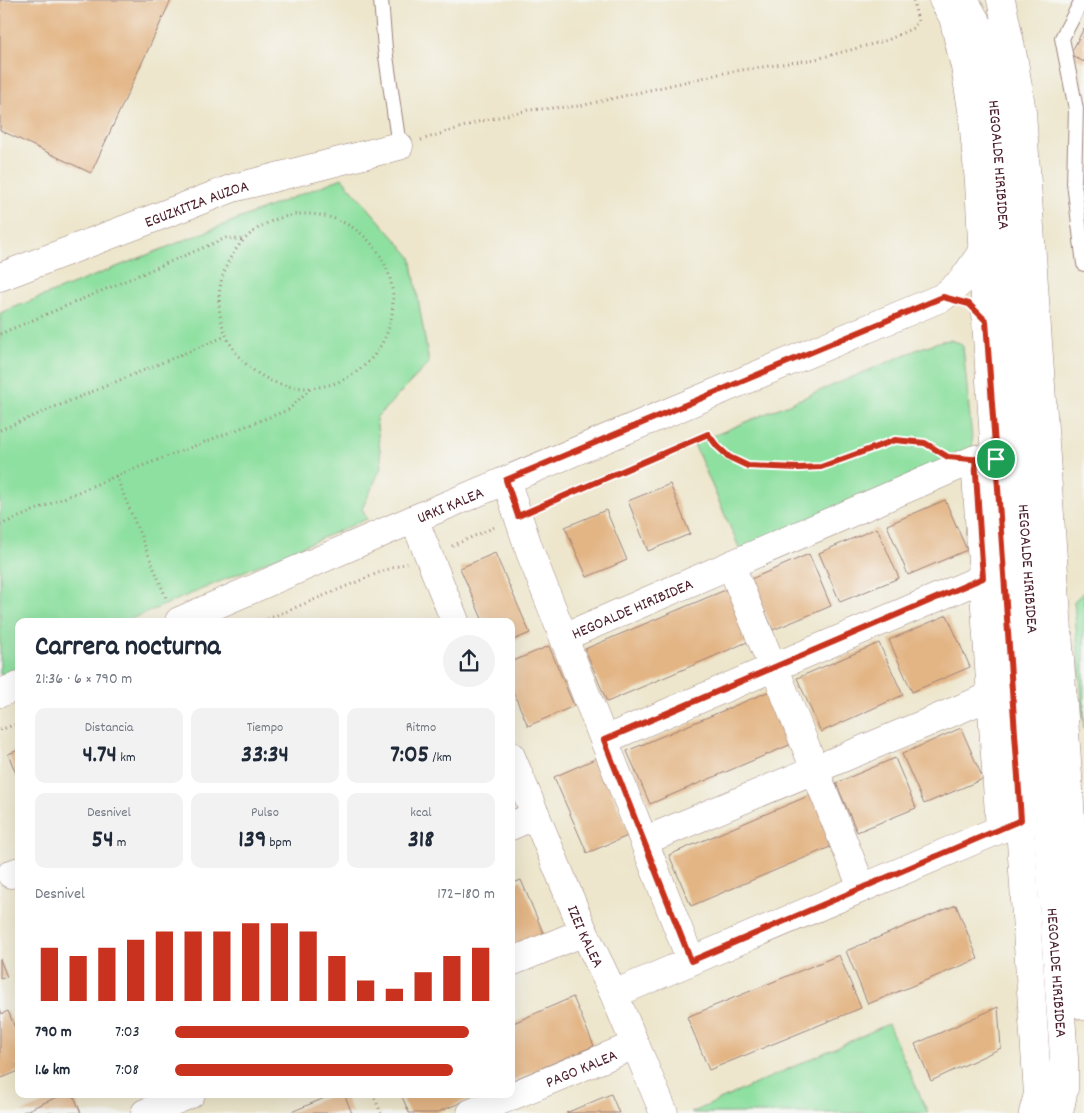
<!DOCTYPE html>
<html lang="es">
<head>
<meta charset="utf-8">
<style>
	:root { --surface:#fff; --page:#f2f2f3; --text:#1f2937; --muted:#747a83; --accent:#c8321e }
	body { margin:0; font-family:Dekko,sans-serif; background:var(--page); color:var(--text); height:100vh; display:flex; flex-direction:column; font-size:19px; white-space:nowrap }
	* { box-sizing:border-box; margin:0 }
	p { font-size:16px; color:var(--muted) }
	.icon { flex:none; width:28px; height:28px; fill:none; stroke:currentColor; stroke-width:2; stroke-linecap:round; stroke-linejoin:round }
	.map { position:relative; flex:1; overflow:hidden }
	.side { position:absolute; left:15px; top:618px; width:500px; height:480px; display:flex; flex-direction:column; background:var(--surface); border-radius:10px; box-shadow:0 5px 20px #0002 }
	.side>* { flex:none }
	.pin { position:absolute; display:grid; place-items:center; width:42px; height:42px; color:#fff; margin:-21px; border:2px solid #fff; border-radius:50%; box-shadow:0 1px 5px #0007 }
	.round { display:grid; place-items:center; flex:none; width:52px; height:52px; border-radius:26px; background:var(--page) }
	.summary { display:flex; align-items:center; justify-content:space-between; height:85px; padding:0 20px }
	h1 { font-size:28px; font-weight:700; line-height:38px }
	.metrics { display:grid; grid-template-columns:repeat(3,1fr); gap:8px; height:85px; padding:5px 20px }
	.metrics div { display:grid; align-content:center; border-radius:10px; background:var(--page); text-align:center }
	.metrics b { font-size:25px; font-weight:700 }
	.metrics small { font-size:14px; font-weight:400 }
	.metrics p { font-size:14px }
	.chart { height:140px; padding:10px 20px }
	.chart p { display:flex; justify-content:space-between }
	.chart svg { width:100%; height:90px; margin-top:5px; stroke:var(--accent); stroke-width:6 }
	ul { padding:0 20px; list-style:none; font-size:16px }
	li { display:grid; grid-template-columns:80px 60px 1fr; align-items:center; height:38px }
	li i { height:12px; border-radius:6px; background:var(--accent) }
	.map>svg:first-child { display:block }
</style>
</head>
<body>
<div class="map">
<svg width="1084" height="1113" viewBox="0 0 1084 1113">
	<rect width="100%" height="100%" fill="#f6f6f2"/>
	<filter id="ink" filterUnits="userSpaceOnUse"><feTurbulence type="fractalNoise" baseFrequency=".02" numOctaves="2"/><feDisplacementMap in="SourceGraphic" scale="10" xChannelSelector="R" yChannelSelector="G"/><feConvolveMatrix kernelMatrix="1 2 1 2 8 2 1 2 1" color-interpolation-filters="sRGB"/></filter>
	<filter id="wash" filterUnits="userSpaceOnUse"><feTurbulence type="fractalNoise" baseFrequency=".0096" numOctaves="4" result="noise"/><feDisplacementMap in="SourceGraphic" scale="20" xChannelSelector="R" yChannelSelector="G"/><feGaussianBlur stdDeviation="1.12" result="paint"/><feColorMatrix in="noise" values="0 0 0 0 0 0 0 0 0 0 0 0 0 0 0 0 0 1.4 0 .05"/><feComposite in="paint" operator="in"/></filter>
	<g filter="url(#wash)">
		<rect width="100%" height="100%" fill="#ede6cc"/>
		<!-- green -->
		<path fill="#8ee0a0" stroke="#6c8066" d="M342,178L411,257L429,363L376,418L382,466L362,509L367,519L127,621H19V667L0,675V313Z
			M950,340L960,343L963,347L973,449L741,552L694,444L921,348L941,341Z
			M1084,592V729L1074,601Z
			M888,1024L928,1113H691Z"/>
		<g id="blocks">
			<!-- building -->
			<path fill="#e3b585" d="M0,0H171L91,173L0,130Z
				M1084,28V62L1070,55Z
				M670,484L690,534L648,551L628,501Z
				M945,500L967,550L908,575L887,525Z
				M606,510L627,560L587,577L565,527Z
				M877,528L899,578L840,602L819,553Z
				M495,553L530,633L511,641V621H483L460,568Z
				M809,554L831,606L773,630L751,579Z
				M737,585L759,637L607,702L585,649Z
				M947,615L970,667L912,692L889,640Z
				M879,643L903,695L821,732L797,678Z
				M549,646L574,706L528,726L511,687V662Z
				M777,688L799,741L650,804L627,751Z
				M961,728L983,779L924,804L902,754Z
				M19,750V781L8,754Z
				M597,758L630,835L587,853L554,777Z
				M895,758L916,808L857,832L836,783Z
				M820,791L842,842L691,906L669,855Z
				M521,880L545,937L511,951V884Z
				M956,905L978,959L868,1004L846,951Z
				M839,955L861,1008L709,1070L687,1017Z
				M0,959L7,977L0,979Z
				M573,997L594,1046L511,1081V1024Z
				M998,1007L1001,1048L931,1081L915,1044Z
				M0,1009L2,1014L8,1011L19,1037V1063L17,1064L19,1071L2,1078L0,1074Z
				M64,1094H73L81,1113H21Z
				M334,1094H344L352,1113H289Z
				M401,1094H481L436,1113H409Z
				M611,1094L619,1113H566Z"/>
		</g>
	</g>
	<g filter="url(#ink)">
		<use href="#blocks" fill-opacity="0" stroke="#9c827c" stroke-width="1"/>
		<g fill="none" stroke-linecap="round" stroke-linejoin="round">
			<!-- lane casing -->
			<g stroke="#9c827c" stroke-width="16">
				<path id="lane" d="M381,0L385,49L399,146
					M1082,0L1062,38L1076,109L1074,183L1084,264"/>
			</g>
			<!-- street casing -->
			<g stroke="#9c827c" stroke-width="29">
				<g id="street">
					<path d="M943,0L953,17L965,67L972,109L979,182L986,321L1038,1094L1033,1113"/>
					<path id="s1" d="M964,0L981,30L994,90L1000,156L1064,1058V1089L1059,1113"/>
					<path d="M1001,0L1014,62L1022,112L1084,1006"/>
					<path id="s2" d="M0,277L233,188L399,146"/>
					<path d="M506,480L530,552L691,961"/>
					<path d="M414,519L455,621"/>
					<path d="M737,580L773,668"/>
					<path id="s3" d="M179,621L414,519L943,297L962,281L982,252"/>
					<path id="s4" d="M564,637L975,459L1000,829"/>
					<path d="M779,679L815,770"/>
					<path d="M0,693L19,686"/>
					<path d="M604,740L983,578"/>
					<path id="s5" d="M511,756L584,932L614,994L664,1113"/>
					<path d="M820,783L862,888"/>
					<path d="M511,826L536,815"/>
					<path d="M644,841L991,696"/>
					<path d="M11,874L19,871"/>
					<path d="M511,962L584,932"/>
					<path d="M614,994L1017,822"/>
					<path d="M145,1113L191,1094"/>
					<path id="s6" d="M471,1113L635,1045"/>
				</g>
			</g>
			<!-- path -->
			<path stroke="#9c827c" stroke-width="3" stroke-dasharray="1 4" stroke-linecap="butt" d="M421,140L478,122L528,110L580,106L728,72L816,59L888,40L913,28L918,21L913,0
				M219 301a87 87 0 1 1 174 0a87 87 0 1 1-174 0Z
				M0,334L226,238L244,240
				M0,430L226,336
				M116,476L167,600
				M541,506L709,434L717,447L729,457L748,466L799,468L821,467L895,440L925,443L935,449
				M0,525L116,476L288,410L310,389
				M452,546L497,526
				M263,621L383,571L407,563
				M0,730L19,723
				M373,1094L381,1113"/>
			<!-- lane -->
			<use href="#lane" stroke="#fff" stroke-width="14"/>
			<!-- street -->
			<use href="#street" stroke="#fff" stroke-width="28"/>
		</g>
	</g>
	<g fill="none" stroke-linecap="round" stroke-linejoin="round" filter="url(#ink)">
		<!-- route casing -->
		<g stroke="#fff" stroke-width="10">
			<path id="route" d="M996,459L982,460L948,457L925,443L895,440L821,467L798,468L748,466L729,457L717,446L708,434L518,516L506,480L943,297L969,304L986,321L996,459H975L983,578L604,740L691,961L1021,820L996,459"/>
		</g>
		<!-- route -->
		<use href="#route" stroke="#c8321e" stroke-width="6"/>
	</g>
	<g text-anchor="middle" stroke-width="4.5" stroke-linejoin="round" paint-order="stroke">
		<!-- street labels -->
		<g font-size="16" fill="#4a1f2b" stroke="#f6f6f2">
			<text dy="6" stroke="none"><textPath href="#s1" startOffset="171">HEGOALDE HIRIBIDEA</textPath></text>
			<text dy="6" stroke="none"><textPath href="#s2" startOffset="210">EGUZKITZA AUZOA</textPath></text>
			<text dy="6" stroke="none"><textPath href="#s3" startOffset="295">URKI KALEA</textPath></text>
			<text dy="6" stroke="none"><textPath href="#s1" startOffset="576">HEGOALDE HIRIBIDEA</textPath></text>
			<text dy="6" stroke="none"><textPath href="#s4" startOffset="74">HEGOALDE HIRIBIDEA</textPath></text>
			<text dy="6" stroke="none"><textPath href="#s5" startOffset="195">IZEI KALEA</textPath></text>
			<text dy="6" stroke="none"><textPath href="#s1" startOffset="981">HEGOALDE HIRIBIDEA</textPath></text>
			<text dy="6" stroke="none"><textPath href="#s6" startOffset="119">PAGO KALEA</textPath></text>
		</g>
	</g>
</svg>
<div class="pin" style="left:996px;top:459px;background:#1e9e55"><svg class="icon" aria-label="arrive" viewBox="0 0 24 24"><path d="M6 21V4h12l-3 4 3 4H6"/></svg></div>
<section class="side">
<div class="summary"><div><h1>Carrera nocturna</h1><p>21:36 · 6 × 790 m</p></div><a class="round"><svg class="icon" aria-label="share" viewBox="0 0 24 24"><path d="M12 15V3M7 8l5-5 5 5M5 13v7h14v-7"/></svg></a></div>
<div class="metrics">
<div><p>Distancia</p><b>4.74<small> km</small></b></div>
<div><p>Tiempo</p><b>33:34</b></div>
<div><p>Ritmo</p><b>7:05<small> /km</small></b></div>
</div>
<div class="metrics">
<div><p>Desnivel</p><b>54<small> m</small></b></div>
<div><p>Pulso</p><b>139<small> bpm</small></b></div>
<div><p>kcal</p><b>318</b></div>
</div>
<div class="chart"><p><span>Desnivel</span>172–180 m</p>
<svg viewBox="0 0 160 44" preserveAspectRatio="none"><path d="M5 44V18M15 44V22M25 44V18M35 44V14M45 44V10M55 44V10M65 44V10M75 44V6M85 44V6M95 44V10M105 44V22M115 44V34M125 44V38M135 44V30M145 44V22M155 44V18"/></svg>
</div>
<ul>
<li><b>790 m</b>7:03<i style="width:92%"></i></li>
<li><b>1.6 km</b>7:08<i style="width:87%"></i></li>
</ul>
</section>
</div>
</body>
</html>
